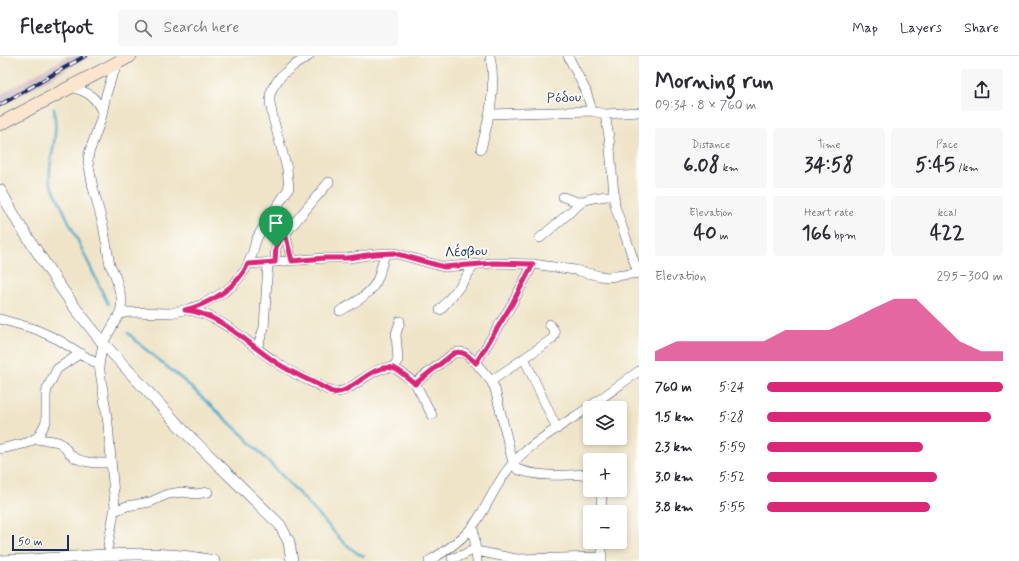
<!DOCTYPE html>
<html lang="en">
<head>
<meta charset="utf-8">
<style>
	:root { --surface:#fff; --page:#f7f7f7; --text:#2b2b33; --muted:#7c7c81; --line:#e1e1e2; --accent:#db2777 }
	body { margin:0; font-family:Mynerve,sans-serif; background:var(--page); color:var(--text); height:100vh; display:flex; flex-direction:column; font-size:15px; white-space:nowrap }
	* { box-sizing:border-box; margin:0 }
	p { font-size:13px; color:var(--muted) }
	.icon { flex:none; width:22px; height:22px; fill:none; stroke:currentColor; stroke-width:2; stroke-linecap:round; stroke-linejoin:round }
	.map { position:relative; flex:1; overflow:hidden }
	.drawer { display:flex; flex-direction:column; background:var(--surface); width:380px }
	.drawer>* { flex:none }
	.fabs { position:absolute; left:583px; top:345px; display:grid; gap:8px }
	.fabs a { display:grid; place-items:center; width:44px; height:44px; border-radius:4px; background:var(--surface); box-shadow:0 2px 6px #0003; font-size:20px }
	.scale { position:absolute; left:12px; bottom:10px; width:57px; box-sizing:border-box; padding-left:4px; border:2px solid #1b2f5e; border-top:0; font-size:11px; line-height:14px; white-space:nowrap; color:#1b2f5e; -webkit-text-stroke:3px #fdfcf7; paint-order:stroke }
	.pin { position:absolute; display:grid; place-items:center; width:34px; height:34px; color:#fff; margin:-41px -17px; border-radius:50% 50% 50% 0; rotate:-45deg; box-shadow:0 0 4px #0007 }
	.pin .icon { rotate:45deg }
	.round { display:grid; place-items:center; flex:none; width:42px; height:42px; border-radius:4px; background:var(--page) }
	.overview { display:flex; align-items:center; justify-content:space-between; height:68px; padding:0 16px }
	h1 { font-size:22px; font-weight:700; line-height:30px }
	.figures { display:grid; grid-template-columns:repeat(3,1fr); gap:6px; height:68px; padding:4px 16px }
	.figures div { display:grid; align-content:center; border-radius:4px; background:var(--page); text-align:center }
	.figures b { font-size:20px; font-weight:700 }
	.figures small { font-size:11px; font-weight:400 }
	.figures p { font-size:11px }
	.chart { height:112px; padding:8px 16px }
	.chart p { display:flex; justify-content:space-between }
	.chart svg { width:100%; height:72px; margin-top:4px; fill:var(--accent); opacity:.7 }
	ul { padding:0 16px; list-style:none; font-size:13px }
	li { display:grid; grid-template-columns:64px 48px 1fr; align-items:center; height:30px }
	li i { height:10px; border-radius:5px; background:var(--accent) }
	header { display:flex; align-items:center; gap:24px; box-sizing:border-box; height:56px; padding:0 20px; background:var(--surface); border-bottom:1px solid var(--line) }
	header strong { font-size:19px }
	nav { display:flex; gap:22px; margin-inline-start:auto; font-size:14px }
	.search { width:280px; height:36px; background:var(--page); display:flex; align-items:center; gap:10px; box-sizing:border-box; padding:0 14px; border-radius:4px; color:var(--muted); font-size:15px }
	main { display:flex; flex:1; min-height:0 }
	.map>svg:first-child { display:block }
</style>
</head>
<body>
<header>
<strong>Fleetfoot</strong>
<div class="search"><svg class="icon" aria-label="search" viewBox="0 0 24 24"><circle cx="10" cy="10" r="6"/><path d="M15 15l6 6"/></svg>Search here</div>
<nav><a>Map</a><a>Layers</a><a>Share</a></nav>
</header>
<main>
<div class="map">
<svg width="639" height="505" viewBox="0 0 639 505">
	<rect width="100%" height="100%" fill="#fdfcf7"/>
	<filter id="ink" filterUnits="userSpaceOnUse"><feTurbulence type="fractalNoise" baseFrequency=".025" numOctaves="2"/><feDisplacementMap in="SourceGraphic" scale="8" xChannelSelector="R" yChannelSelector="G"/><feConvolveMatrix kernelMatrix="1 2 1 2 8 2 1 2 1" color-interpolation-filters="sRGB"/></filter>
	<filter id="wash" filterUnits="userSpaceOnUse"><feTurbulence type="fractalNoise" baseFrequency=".012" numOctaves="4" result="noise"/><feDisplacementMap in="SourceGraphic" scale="16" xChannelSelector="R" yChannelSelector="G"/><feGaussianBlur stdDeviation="0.9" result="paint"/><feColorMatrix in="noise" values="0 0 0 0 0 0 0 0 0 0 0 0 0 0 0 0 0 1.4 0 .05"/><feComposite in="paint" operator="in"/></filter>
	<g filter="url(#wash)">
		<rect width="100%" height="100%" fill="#efe4c8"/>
		<!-- industrial -->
		<path fill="#d2bdc8" d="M68,0H90L0,51V39Z"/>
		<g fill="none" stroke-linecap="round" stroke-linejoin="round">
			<!-- stream -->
			<path stroke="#4aa8c8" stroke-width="2.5" d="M54,53C55,61 56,69 55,78C54,95 48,109 50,126L108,248
				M128,277L144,292L183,324L244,380L307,446L342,485L357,497L364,500"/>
		</g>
	</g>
	<g filter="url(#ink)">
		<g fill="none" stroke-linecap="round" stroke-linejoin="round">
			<!-- minor casing -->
			<g stroke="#3b4a6e" stroke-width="10">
				<path id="minor" d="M568,0L586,35L592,55
					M72,31C87,36 96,40 102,56
					M490,58L592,55L605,58L639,56
					M605,58L609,81L615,150L638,217
					M481,93C489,63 497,31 490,0
					M563,141L581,147
					M285,177L292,205
					M540,182L583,145L593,142L614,139
					M275,206L276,191L279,185L329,126
					M248,208L325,202H348L374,198L394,197L444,211L493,207L533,208L575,214L600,220L608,221L639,217
					M187,254C218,257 248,287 273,304C287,314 302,322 318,329C323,331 330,336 335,336C354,337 371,308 393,312C400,314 409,323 415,327
					M440,254L461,229L474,209
					M340,255C354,247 372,238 378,222C381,214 382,205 386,197
					M119,259L127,256L171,257L188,253L201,249L227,234L233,229L245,214L252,199L256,184L261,175L289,132L287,113L273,62L270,47V39L273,31L281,20L293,10L309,0
					M0,263L35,273L59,284L99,309
					M257,292L264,272L268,207
					M524,302L557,373
					M476,307L512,248L533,208
					M392,312L396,307L398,304L396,278L400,265
					M491,325L552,283C557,276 554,274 549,268
					M432,359L415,327L454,297L459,296L465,297L476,307L491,325L495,333L513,407L517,413C540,422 566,419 590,418
					M36,383C43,384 51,384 58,386C64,388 65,393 69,397C79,408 98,407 111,407
					M0,393L27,387L38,381L46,366V339L47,333L57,313L81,297
					M114,455L127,450L150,446L168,438L182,436L196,438L208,436
					M601,456L602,434
					M473,470L477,505
					M602,486V505
					M108,490L115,451L108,368L99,309L103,287L119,259L121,252L122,244L115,219L110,209L103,169L93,132L88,105L89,97L101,63L106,39L112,20L120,5
					M476,495L517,503L602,501
					M452,502C461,500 468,498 475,491
					M429,505C446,495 464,483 476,466C489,447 497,425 513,407C529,389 559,371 579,358C600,344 619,329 639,315"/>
			</g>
			<!-- tertiary casing -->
			<g stroke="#3b4a6e" stroke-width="12">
				<path id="tertiary" d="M0,134L19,168L57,226L76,253L103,287L184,375L280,469L289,486L292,505
					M0,505C71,504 143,490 214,505"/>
			</g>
			<!-- secondary casing -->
			<g stroke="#3b4a6e" stroke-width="14">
				<path id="secondary" d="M0,68L130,0"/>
			</g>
			<!-- minor -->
			<use href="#minor" stroke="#fff" stroke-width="9"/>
			<!-- tertiary -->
			<use href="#tertiary" stroke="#fff" stroke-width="11"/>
			<!-- secondary -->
			<use href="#secondary" stroke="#fbe5cf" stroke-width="13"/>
			<!-- rail casing -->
			<g stroke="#1b2f5e" stroke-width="4">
				<path id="rail" d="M0,49L85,0"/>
			</g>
			<!-- rail -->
			<use href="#rail" stroke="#fdfcf7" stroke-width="2.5" stroke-dasharray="8" stroke-linecap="butt"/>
		</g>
	</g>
	<g fill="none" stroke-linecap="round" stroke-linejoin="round" filter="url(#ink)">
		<!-- route casing -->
		<g stroke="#fff" stroke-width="8">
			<path id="route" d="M285,177L292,205L325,202H348L374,198L394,197L444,211L493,207L533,208L512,248L476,307C469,301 464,294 454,297L415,328C409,323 400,314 393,312C371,307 349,341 332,336C328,334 323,331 319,329C302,321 286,314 271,303C245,285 218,257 185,254C209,248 237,232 248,208L275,206L276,191Z"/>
		</g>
		<!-- route -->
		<use href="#route" stroke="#db2777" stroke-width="5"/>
	</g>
	<g text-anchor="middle" stroke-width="3.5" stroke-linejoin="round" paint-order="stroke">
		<!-- street labels -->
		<g font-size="14" fill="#1b2f5e" stroke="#fdfcf7">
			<text transform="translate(564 41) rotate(-2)" y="5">Ρόδου</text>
			<text transform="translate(466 195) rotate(-3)" y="5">Λέσβου</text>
		</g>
	</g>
</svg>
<div class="fabs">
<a><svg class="icon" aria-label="layers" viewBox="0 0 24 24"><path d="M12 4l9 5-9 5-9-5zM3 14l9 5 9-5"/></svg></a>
<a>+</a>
<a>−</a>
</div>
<div class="scale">50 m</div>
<div class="pin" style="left:276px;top:191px;background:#1e9e55"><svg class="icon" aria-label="arrive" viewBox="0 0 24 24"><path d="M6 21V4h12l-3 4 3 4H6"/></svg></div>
</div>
<section class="drawer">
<div class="overview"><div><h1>Morning run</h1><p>09:34 · 8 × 760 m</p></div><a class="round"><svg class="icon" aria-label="share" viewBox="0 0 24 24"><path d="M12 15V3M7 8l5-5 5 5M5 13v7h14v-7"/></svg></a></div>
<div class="figures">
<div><p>Distance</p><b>6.08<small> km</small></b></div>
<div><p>Time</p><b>34:58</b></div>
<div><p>Pace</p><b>5:45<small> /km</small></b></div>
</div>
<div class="figures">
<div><p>Elevation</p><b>40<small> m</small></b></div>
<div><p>Heart rate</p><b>166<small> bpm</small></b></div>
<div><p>kcal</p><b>422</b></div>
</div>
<div class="chart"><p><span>Elevation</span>295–300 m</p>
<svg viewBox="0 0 160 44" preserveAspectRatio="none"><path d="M0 44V38L10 32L20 32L30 32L40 32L50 32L60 25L70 25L80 25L90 19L100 12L110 6L120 6L130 19L140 32L150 38L160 38V44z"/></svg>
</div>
<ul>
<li><b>760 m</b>5:24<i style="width:100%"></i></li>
<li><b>1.5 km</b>5:28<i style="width:95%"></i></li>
<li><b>2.3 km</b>5:59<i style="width:66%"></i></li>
<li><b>3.0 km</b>5:52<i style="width:72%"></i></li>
<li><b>3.8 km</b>5:55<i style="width:69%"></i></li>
</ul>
</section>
</main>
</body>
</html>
